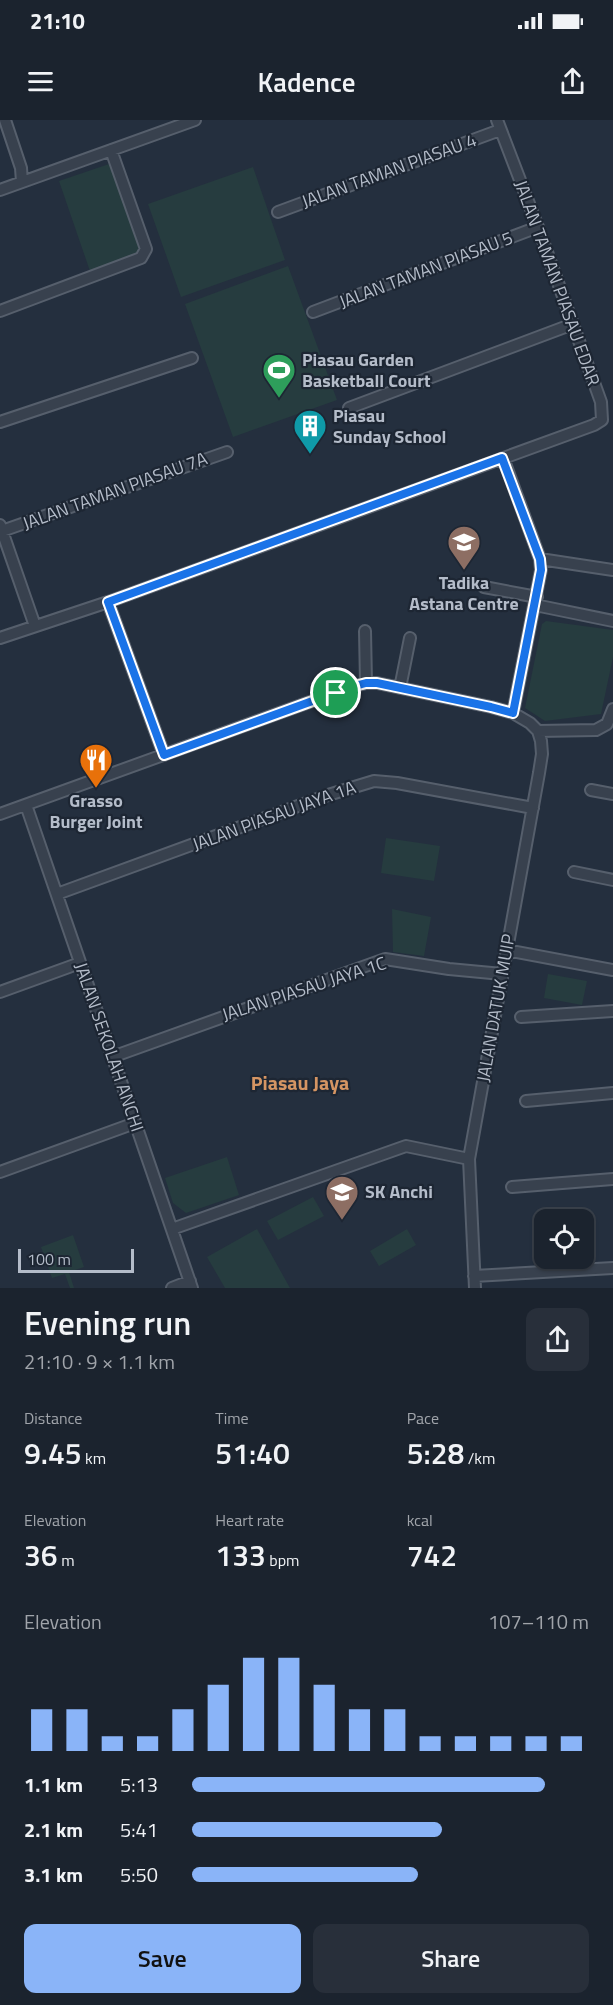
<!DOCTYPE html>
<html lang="en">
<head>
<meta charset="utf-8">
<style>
	:root { --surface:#1b232e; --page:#282f3a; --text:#f1f3f6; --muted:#a0a4aa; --line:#39404a; --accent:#8ab4f8 }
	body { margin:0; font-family:"Titillium Web",sans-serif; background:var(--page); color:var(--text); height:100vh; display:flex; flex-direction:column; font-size:22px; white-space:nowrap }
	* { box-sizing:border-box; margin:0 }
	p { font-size:20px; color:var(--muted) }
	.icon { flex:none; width:33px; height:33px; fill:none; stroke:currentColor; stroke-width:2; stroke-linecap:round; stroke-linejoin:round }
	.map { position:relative; height:1168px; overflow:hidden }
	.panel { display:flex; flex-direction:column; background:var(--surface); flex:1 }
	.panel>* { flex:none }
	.buttons { position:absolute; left:534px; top:1089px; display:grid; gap:12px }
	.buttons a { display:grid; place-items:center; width:60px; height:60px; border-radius:12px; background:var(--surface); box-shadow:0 2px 4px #0004,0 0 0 2px var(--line); font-size:30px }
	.scale { position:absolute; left:18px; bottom:15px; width:116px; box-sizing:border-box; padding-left:6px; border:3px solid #b4bcc9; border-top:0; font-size:16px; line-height:21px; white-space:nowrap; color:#b4bcc9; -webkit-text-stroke:4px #1d2633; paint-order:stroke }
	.pin { position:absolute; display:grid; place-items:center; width:51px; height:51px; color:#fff; margin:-26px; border:3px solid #fff; border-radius:50%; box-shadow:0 2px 6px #0007 }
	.round { display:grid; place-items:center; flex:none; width:63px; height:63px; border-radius:12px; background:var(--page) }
	.headline { display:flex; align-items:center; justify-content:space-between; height:102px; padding:0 24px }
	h1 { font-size:33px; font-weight:600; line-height:45px }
	.metrics { display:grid; grid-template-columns:repeat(3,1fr); gap:9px; height:102px; padding:6px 24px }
	.metrics div { display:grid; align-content:center }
	.metrics b { font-size:30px; font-weight:600 }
	.metrics small { font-size:16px; font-weight:400 }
	.metrics p { font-size:16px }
	.chart { height:168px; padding:12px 24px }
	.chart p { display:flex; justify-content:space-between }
	.chart svg { width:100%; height:108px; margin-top:6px; stroke:var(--accent); stroke-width:6 }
	.primary-button { display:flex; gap:12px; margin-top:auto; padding:12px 24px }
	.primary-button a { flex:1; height:69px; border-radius:12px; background:var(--accent); color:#111; font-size:24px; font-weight:600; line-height:69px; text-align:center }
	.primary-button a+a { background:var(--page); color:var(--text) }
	ul { padding:0 24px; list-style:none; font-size:20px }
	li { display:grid; grid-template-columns:96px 72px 1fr; align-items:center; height:45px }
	li i { height:15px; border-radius:8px; background:var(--accent) }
	.status { display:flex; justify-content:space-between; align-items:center; height:42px; padding:0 30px; background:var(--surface); direction:ltr }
	.status svg { height:16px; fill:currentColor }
	header { display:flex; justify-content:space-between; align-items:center; height:78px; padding:0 24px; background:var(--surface); font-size:27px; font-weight:600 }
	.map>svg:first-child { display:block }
</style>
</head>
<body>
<div class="status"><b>21:10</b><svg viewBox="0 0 49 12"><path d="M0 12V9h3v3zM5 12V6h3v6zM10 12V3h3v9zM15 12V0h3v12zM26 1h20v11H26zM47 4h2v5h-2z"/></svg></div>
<header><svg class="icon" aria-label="menu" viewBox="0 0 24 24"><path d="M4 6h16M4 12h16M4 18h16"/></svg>Kadence<svg class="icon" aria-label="share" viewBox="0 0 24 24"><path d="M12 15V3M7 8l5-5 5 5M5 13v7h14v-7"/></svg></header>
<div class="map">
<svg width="613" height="1168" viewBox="0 0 613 1168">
	<rect width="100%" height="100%" fill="#242f3e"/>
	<!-- green -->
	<path fill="#263c3f" d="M112,43L145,138L92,157L59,61Z
		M253,47L285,140L181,177L148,84Z
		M288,146L337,280L233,317L185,184Z
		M546,501L613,510V537L601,594L545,601L525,588L542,504Z
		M386,718L440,726L434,761L381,753Z
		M392,789L431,797L424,836L393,832Z
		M548,854L587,861L582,885L544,878Z
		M227,1037L239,1075L186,1093L173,1083L165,1058Z
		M313,1077L324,1096L278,1120L267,1101Z
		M257,1109L290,1168H225L207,1137Z
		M407,1109L416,1125L379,1146L370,1131Z
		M73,1115L84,1147L69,1152L74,1168H70L65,1154L52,1158L41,1127Z"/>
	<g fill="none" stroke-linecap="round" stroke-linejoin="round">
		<!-- minor casing -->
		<g stroke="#565f6c" stroke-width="14">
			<path id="minor" d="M5,0L21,48L22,62
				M0,70L195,0
				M278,92L500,10
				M0,191L141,138L146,129L111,30
				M313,192L538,107
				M349,288L573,204
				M0,302L192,238
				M503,338L540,439L541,450L513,593
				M0,405L35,506
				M2,411L227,332
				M540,439L613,450
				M484,467L537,477
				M108,482L164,635
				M535,485L613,501
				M365,511L366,563
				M0,518L108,482L594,305L602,300L601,282L538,107L497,0
				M400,568L410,518
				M538,611L596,610L607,604L613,589
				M591,670L613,674
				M26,685L192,1168
				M0,694L351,567L366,563H377L491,587L513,593L530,603L538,611L541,621L542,634L539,653L469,1039L475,1168
				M574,752L613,760
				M57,774L328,675L374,661L397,663L533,688
				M506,830L613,850
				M0,872L80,843
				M521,897L613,891
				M112,937L385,839L449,849L502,854
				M526,981L613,973
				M0,1052L135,1003
				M512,1067L613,1059
				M172,1109L406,1026L469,1039
				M474,1156L613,1148
				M172,1168L190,1161"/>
		</g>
		<!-- minor -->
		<use href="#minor" stroke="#38414e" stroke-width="10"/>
	</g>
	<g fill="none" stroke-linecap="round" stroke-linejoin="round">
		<!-- route casing -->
		<g stroke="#fff" stroke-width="12">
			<path id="route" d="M502,338L540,439L541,450L513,593L491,587L377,563H366L351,567L164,635L108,482Z"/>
		</g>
		<!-- route -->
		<use href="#route" stroke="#1a73e8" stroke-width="8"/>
	</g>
	<!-- icons -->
	<defs>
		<g id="stadium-pin" transform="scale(1.725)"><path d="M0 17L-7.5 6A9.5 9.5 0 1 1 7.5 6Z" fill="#2e9e5b" stroke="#1d2633"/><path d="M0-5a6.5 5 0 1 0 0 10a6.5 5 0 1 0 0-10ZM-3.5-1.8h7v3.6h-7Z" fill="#fff"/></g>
		<g id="building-pin" transform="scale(1.725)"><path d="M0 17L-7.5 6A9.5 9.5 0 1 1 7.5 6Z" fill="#0f9aa8" stroke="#1d2633"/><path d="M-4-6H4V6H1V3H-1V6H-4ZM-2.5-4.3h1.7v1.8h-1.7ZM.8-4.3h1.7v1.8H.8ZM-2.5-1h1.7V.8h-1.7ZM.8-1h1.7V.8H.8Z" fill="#fff"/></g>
		<g id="school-pin" transform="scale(1.725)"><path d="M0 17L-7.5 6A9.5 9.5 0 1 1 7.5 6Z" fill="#8d6e63" stroke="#1d2633"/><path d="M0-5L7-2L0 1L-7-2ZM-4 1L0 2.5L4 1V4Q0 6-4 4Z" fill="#fff"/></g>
		<g id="restaurant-pin" transform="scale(1.725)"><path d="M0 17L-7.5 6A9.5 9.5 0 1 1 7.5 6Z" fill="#e8710a" stroke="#1d2633"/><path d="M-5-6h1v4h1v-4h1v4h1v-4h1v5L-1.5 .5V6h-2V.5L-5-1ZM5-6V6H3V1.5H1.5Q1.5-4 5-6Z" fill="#fff"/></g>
	</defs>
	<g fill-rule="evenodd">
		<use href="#stadium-pin" x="279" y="250"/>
		<use href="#building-pin" x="310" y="306"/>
		<use href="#school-pin" x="464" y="422"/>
		<use href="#restaurant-pin" x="96" y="640"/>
		<use href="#school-pin" x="342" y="1072"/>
	</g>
	<g text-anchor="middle" stroke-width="4.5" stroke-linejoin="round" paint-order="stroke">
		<!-- street labels -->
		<g font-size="18" fill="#b4bcc9" stroke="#1d2633">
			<text transform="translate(389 51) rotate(-20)" y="6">JALAN TAMAN PIASAU 4</text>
			<text transform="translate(426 150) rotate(-21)" y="6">JALAN TAMAN PIASAU 5</text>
			<text transform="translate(557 163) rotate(70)" y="6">JALAN TAMAN PIASAU EDAR</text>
			<text transform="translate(115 371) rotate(-20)" y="6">JALAN TAMAN PIASAU 7A</text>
			<text transform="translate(274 696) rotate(-20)" y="6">JALAN PIASAU JAYA 1A</text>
			<text transform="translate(304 869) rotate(-18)" y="6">JALAN PIASAU JAYA 1C</text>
			<text transform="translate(496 888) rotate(-80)" y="6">JALAN DATUK MUIP</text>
			<text transform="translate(109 927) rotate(71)" y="6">JALAN SEKOLAH ANCHI</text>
		</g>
		<!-- poi labels -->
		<g font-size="18" font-weight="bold" fill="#b4bcc9" stroke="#1d2633" text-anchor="start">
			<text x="302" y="246">Piasau Garden<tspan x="302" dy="21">Basketball Court</tspan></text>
			<text x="333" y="302">Piasau<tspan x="333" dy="21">Sunday School</tspan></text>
			<text x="464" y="469" text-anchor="middle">Tadika<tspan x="464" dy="21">Astana Centre</tspan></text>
			<text x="96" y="687" text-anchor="middle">Grasso<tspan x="96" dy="21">Burger Joint</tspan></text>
			<text x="365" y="1078">SK Anchi</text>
		</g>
		<!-- neighbourhood labels -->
		<g font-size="20" font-weight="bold" fill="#d59563" stroke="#1d2633">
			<text x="300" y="970">Piasau Jaya</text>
		</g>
	</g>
</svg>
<div class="buttons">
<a><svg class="icon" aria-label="locate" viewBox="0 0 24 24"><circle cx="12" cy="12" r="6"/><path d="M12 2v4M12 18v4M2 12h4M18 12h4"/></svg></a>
</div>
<div class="scale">100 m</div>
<div class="pin" style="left:336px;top:573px;background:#1e9e55"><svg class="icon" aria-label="arrive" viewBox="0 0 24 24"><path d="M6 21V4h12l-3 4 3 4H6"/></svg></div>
</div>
<section class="panel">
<div class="headline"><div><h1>Evening run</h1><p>21:10 · 9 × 1.1 km</p></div><a class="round"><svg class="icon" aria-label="share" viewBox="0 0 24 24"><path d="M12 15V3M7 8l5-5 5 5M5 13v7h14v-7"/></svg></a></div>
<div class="metrics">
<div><p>Distance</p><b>9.45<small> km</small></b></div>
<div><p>Time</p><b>51:40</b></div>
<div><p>Pace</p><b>5:28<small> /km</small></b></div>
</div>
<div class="metrics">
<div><p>Elevation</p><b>36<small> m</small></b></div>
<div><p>Heart rate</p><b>133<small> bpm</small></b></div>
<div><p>kcal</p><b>742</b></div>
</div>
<div class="chart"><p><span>Elevation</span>107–110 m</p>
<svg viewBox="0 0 160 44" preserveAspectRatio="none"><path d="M5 44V27M15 44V27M25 44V38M35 44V38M45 44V27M55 44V17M65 44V6M75 44V6M85 44V17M95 44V27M105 44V27M115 44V38M125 44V38M135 44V38M145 44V38M155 44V38"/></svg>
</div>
<ul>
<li><b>1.1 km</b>5:13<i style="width:89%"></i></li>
<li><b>2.1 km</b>5:41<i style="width:63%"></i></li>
<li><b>3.1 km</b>5:50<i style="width:57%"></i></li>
</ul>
<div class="primary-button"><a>Save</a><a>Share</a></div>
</section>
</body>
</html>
